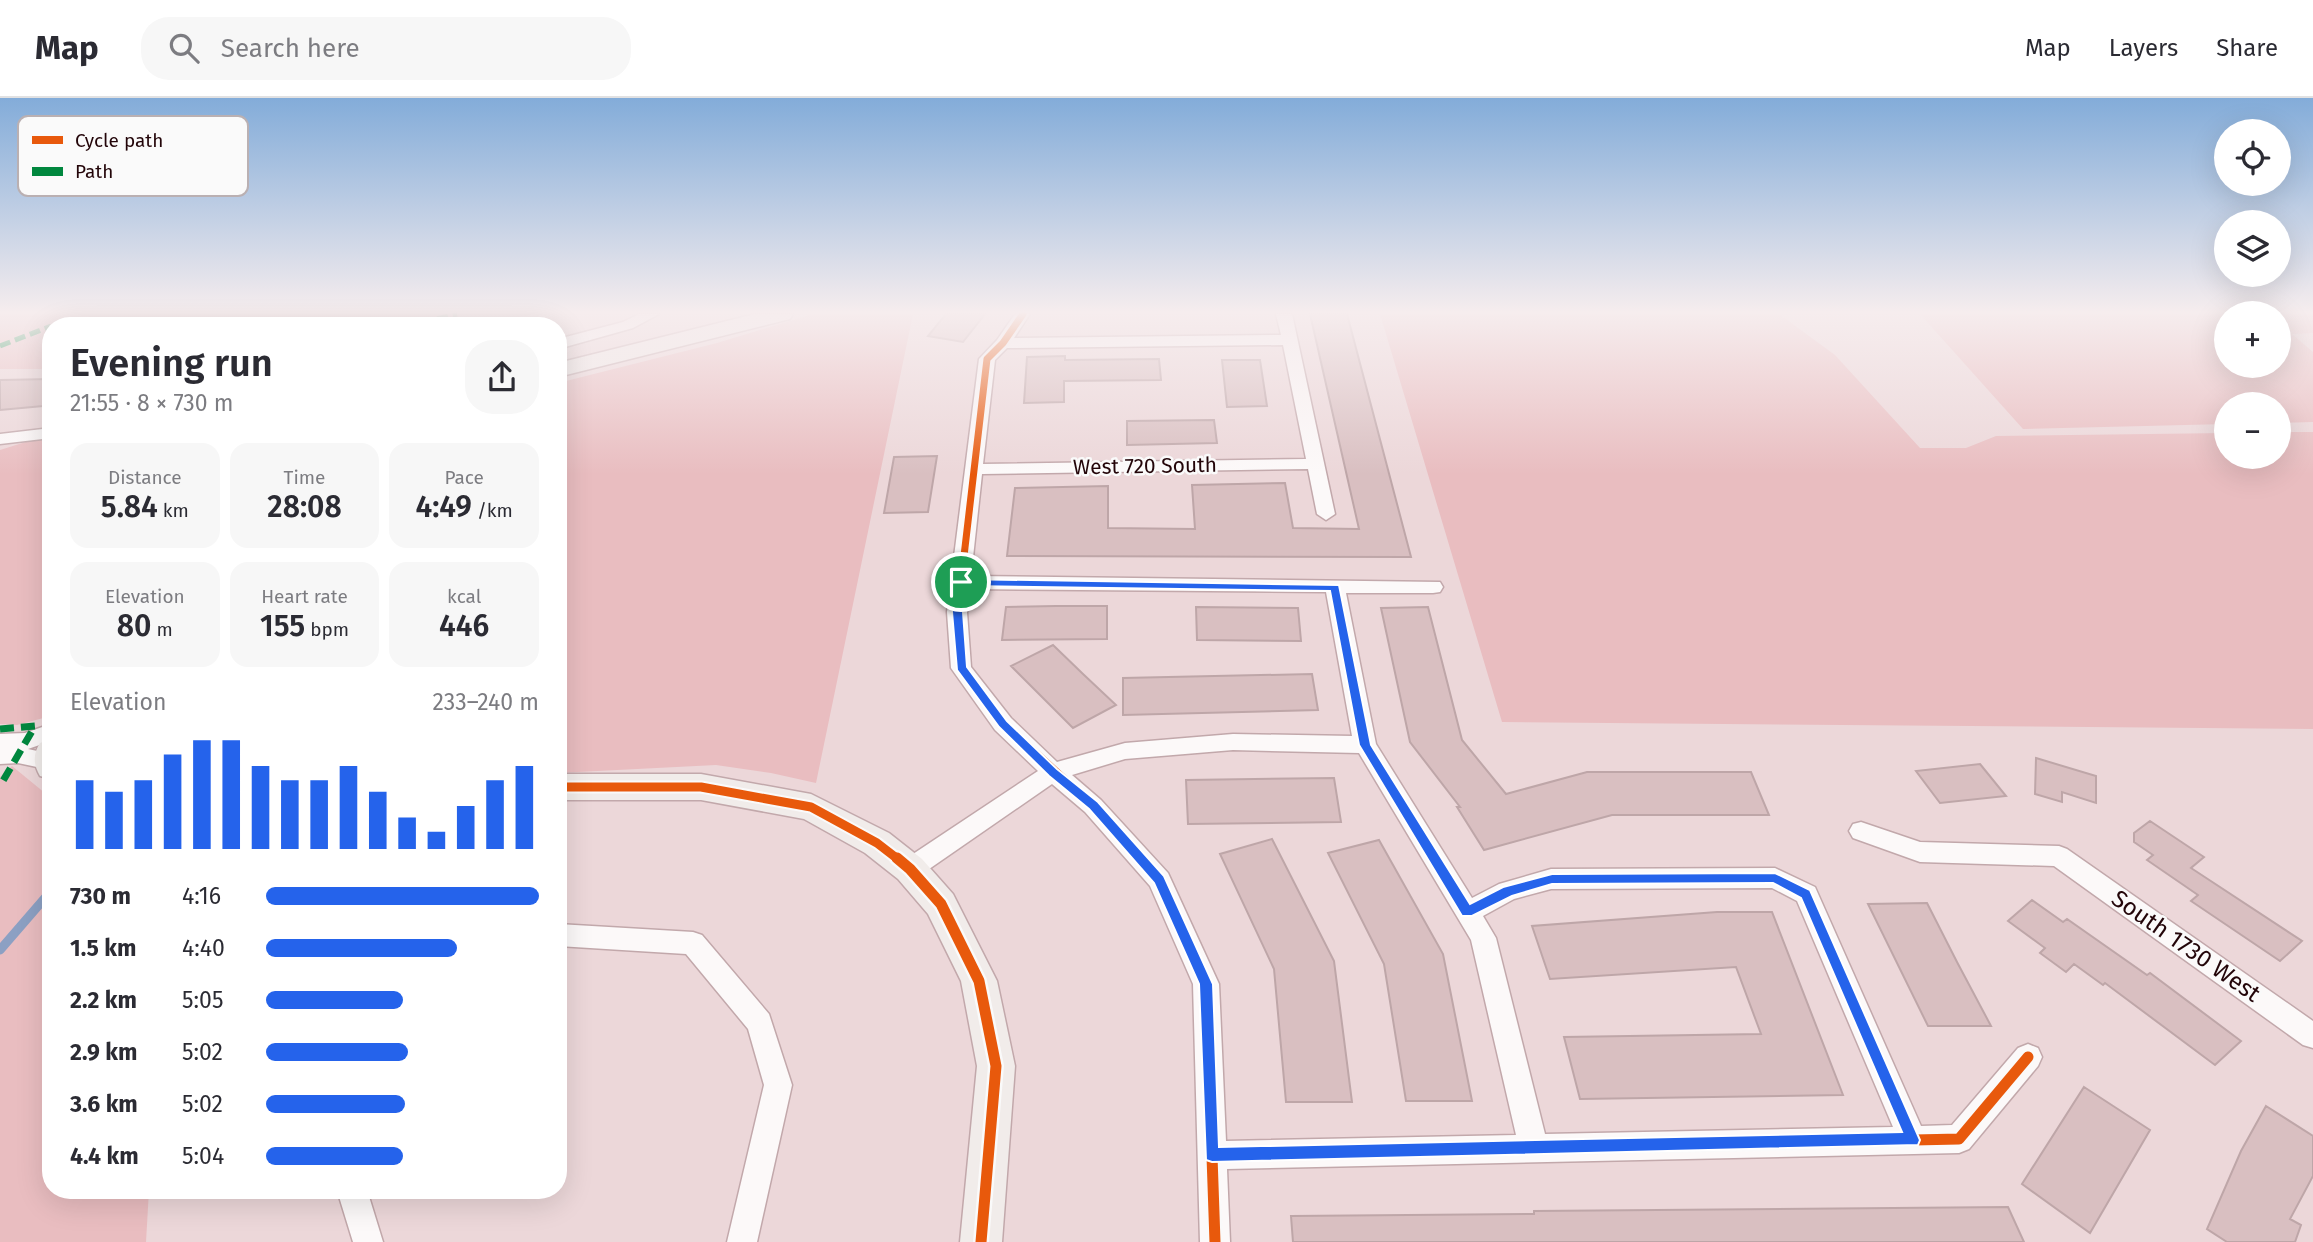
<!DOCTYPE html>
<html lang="en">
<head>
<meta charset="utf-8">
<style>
	:root { --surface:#fff; --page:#f7f7f7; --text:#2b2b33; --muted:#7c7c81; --line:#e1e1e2; --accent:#2563eb }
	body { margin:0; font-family:"Fira Sans",sans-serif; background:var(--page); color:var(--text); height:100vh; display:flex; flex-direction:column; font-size:26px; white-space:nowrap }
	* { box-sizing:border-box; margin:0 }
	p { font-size:23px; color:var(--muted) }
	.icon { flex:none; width:38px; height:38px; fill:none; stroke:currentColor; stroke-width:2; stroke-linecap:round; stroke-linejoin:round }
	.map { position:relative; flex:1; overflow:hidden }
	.side { position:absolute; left:42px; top:219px; width:525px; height:882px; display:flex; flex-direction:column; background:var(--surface); border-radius:28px; box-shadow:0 7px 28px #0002 }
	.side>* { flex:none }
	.controls { position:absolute; left:2214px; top:21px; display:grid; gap:14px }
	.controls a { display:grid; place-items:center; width:77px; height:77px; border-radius:50%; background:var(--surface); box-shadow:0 7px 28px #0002; font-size:35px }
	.pin { position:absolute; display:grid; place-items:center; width:60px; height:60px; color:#fff; margin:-30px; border:4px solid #fff; border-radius:50%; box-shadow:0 2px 7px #0007 }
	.round { display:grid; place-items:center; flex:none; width:74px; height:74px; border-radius:28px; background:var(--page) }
	.head { display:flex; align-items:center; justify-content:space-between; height:119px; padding:0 28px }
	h1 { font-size:38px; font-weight:600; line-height:52px }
	.figures { display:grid; grid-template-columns:repeat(3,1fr); gap:10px; height:119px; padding:7px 28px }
	.figures div { display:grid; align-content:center; border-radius:18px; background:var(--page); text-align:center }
	.figures b { font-size:30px; font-weight:600 }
	.figures small { font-size:19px; font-weight:400 }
	.figures p { font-size:19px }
	.chart { height:196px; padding:14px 28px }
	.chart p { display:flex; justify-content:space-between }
	.chart svg { width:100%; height:126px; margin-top:7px; stroke:var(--accent); stroke-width:6 }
	ul { padding:0 28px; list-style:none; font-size:23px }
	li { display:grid; grid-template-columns:112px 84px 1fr; align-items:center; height:52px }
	li i { height:18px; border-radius:9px; background:var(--accent) }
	header { display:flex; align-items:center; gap:42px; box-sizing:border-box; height:98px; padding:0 35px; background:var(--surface); border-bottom:2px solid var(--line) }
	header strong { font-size:33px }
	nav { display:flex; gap:38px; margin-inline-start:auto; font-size:24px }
	.search { width:490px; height:63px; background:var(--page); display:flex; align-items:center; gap:18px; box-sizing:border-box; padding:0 24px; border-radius:28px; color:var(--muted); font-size:26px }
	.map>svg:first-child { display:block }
</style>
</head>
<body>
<header>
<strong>Map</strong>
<div class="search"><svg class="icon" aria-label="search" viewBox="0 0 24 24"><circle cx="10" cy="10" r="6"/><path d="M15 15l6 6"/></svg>Search here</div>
<nav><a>Map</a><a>Layers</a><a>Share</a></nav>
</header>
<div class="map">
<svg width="2313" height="1144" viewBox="0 0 2313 1144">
	<rect width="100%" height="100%" fill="#ecd7d9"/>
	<!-- green -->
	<path fill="#e9bdc0" d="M0,216H465L428,228H51V271H0Z
		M813,216H913L816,685L771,675L716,667L558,675V285L717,245Z
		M1380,216H1779L1835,257L1920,350H1966L1996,338L2226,335V359H2278L2279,334H2313V631L1502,624Z
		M1920,216H2226V268H2278L2279,216H2313V235L2292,236L2313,254V324L2279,325L2278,306H2226V326L2023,331Z
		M32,342H51V618L17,627L0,626V352Z
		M12,668L51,700V1092H149L146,1144H0V679Z"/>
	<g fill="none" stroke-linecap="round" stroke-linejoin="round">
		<!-- stream -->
		<path stroke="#8ca0c3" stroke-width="9" d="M0,852L51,793"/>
	</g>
	<!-- building -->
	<path fill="#d9bfc1" stroke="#bea6a8" stroke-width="2" d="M946,216H985L963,244L928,238Z
		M1310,216H1347L1411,459L1007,458L1015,390L1108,388V430L1195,431L1192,387L1285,385L1293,430L1359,431Z
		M1065,258V262L1159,261L1161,282L1064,283V304L1024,305L1027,259Z
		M1222,262H1260L1267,308L1227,309Z
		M51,281V300L43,308L0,312V282Z
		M1214,322L1217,345L1127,347V323Z
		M937,358L928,414L884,415L894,359Z
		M1056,508H1107V541L1002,542L1006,509Z
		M1196,509L1298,510L1301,543L1197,542Z
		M1428,509L1462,642L1506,696L1587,674H1751L1769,717H1612L1484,752L1457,709H1460L1410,644L1381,510Z
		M1053,547L1083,576L1116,607L1073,630L1011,568Z
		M1312,576L1318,612L1123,617V580Z
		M2036,660L2096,678V705L2062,694V704L2035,696Z
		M1980,666L2006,698L1940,705L1916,673Z
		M1334,680L1341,724L1188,726L1186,682Z
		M2150,723L2204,759L2191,770L2302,843L2280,863L2191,803L2198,797L2147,762L2153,757L2134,744V735Z
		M1272,741L1334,863L1352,1004H1286L1274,871L1220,756Z
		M1379,742L1443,856L1472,1003H1406L1384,866L1328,755Z
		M2032,802L2063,824L2067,821L2147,877L2150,875L2241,943L2215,967L2105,885L2103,887L2074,866L2066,874L2040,855L2045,850L2008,823Z
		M1927,805L1957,864L1991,928H1928L1868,806Z
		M1717,814H1772L1843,997L1580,1001L1564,939L1761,936L1736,869L1550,881L1532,828Z
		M2084,989L2150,1032L2090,1135L2022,1086Z
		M2266,1008L2313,1038V1078L2290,1121L2301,1127L2295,1144H2227L2207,1131L2241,1053Z
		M2008,1109L2024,1144H1293L1291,1118L1534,1116V1113Z"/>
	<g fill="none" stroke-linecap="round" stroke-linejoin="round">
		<!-- street casing -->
		<g stroke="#c2a8ab" stroke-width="3">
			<path id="street" d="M639,216H659L633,230L558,251V241L623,224Z
				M1015,216H1030L1014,240L1281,237L1276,216H1292L1335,416L1326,422L1317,416L1308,371L982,376L971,478L1440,484L1443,489L1440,494L1433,495H1346L1376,646L1472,800L1499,786L1551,771L1775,770L1815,789L1921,1028L1952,1027L2018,950L2028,946L2038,950L2042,959L2038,968L1969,1051L1959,1055L1227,1071L1230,1144H1200L1193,886L1150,788L1085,714L1052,686L919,778L910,781L901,778L898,771L901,764L1038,673L995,632L951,570L947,514L979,261L997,242ZM1283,247L1306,361L983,366L995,262L1007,250ZM970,491L1326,494L1352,638L1233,636L1125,645L1057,664L1011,620L971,569L967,514ZM1233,652L1359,655L1471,842L1516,1037L1226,1043L1219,886L1168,775L1101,702L1072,677L1125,661ZM1772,790L1797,803L1893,1029L1545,1036L1496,840L1483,818L1514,801L1551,791Z
				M51,330V340L0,346V336Z
				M51,626V643L28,651L51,656V672L18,665L0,666V636L25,635Z
				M1861,724L1920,744L2059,748L2067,751L2313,923V950L2303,947L2054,768L1920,764L1853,740L1849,733L1853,726Z
				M558,826L693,834L702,837L769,916L792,987L757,1144H727L764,987L748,931L686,856L558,848Z
				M337,1092H367L383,1144H353Z"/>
		</g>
		<!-- secondary casing -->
		<g stroke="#c2a8ab" stroke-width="3">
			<path id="secondary" d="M755,216H793L790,221L558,279V265Z
				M51,641V681L40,678C33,666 33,656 40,645Z
				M558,676H701L811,696L889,735L922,761L953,796L997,883L1015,968L1002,1144H960L977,968L961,883L928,816L898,781L865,755L804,721L701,702H558Z"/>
		</g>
		<!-- street -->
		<use href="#street" fill="#fcf9f9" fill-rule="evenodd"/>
		<!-- secondary -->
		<use href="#secondary" fill="#f1ecea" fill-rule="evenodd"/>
		<!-- quiet-far1 -->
		<path stroke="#00873e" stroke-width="5" stroke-dasharray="11 5" stroke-linecap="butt" d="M55,228L70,225L97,228
			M406,228L457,216
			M0,248L51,228"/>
		<!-- quiet -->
		<path stroke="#00873e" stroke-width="7" stroke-dasharray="14 7" stroke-linecap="butt" d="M0,631L35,628L0,688"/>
		<!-- cycleway-far2 casing -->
		<g stroke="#fafafa" stroke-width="10">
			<path id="cycleway-far2" d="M964,458L987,261L1003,245L1023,216"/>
		</g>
		<!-- cycleway-far1 casing -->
		<g stroke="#fafafa" stroke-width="13">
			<path id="cycleway-far1" d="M964,457L957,514L961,570L1003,626L1093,708L1141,762
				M558,689H701L811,709L877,745L899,762"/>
		</g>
		<!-- cycleway casing -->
		<g stroke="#fafafa" stroke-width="16">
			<path id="cycleway" d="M897,760L910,771L941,806L979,883L996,968L981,1144
				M1140,760L1159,782L1206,886L1215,1144
				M1212,1057L1959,1041L2028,959"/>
		</g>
		<!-- cycleway-far2 -->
		<use href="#cycleway-far2" stroke="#e8590c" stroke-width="7"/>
		<!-- cycleway-far1 -->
		<use href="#cycleway-far1" stroke="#e8590c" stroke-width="9"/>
		<!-- cycleway -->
		<use href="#cycleway" stroke="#e8590c" stroke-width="11"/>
	</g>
	<!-- sky -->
	<linearGradient id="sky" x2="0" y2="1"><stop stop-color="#83acd9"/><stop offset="0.57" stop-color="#f6edee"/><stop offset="1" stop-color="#f6edee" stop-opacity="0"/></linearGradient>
	<rect width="2313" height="376" fill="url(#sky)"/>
	<!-- route -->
	<path fill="#2563eb" stroke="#fff" stroke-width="2" fill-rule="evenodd" d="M961,481L1339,487L1371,647L1470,806L1503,789L1552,776L1775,775L1810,792L1920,1042L1918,1047L1212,1064L1206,1062L1199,886L1154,785L1089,711L1049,678L999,629L957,572L952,514L956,484ZM966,488L1330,493L1359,647L1462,818H1472L1512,798L1552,786L1773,785L1801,800L1902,1034L1219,1049L1213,886L1164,778L1098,704L1057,671L1007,623L967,569L963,514Z"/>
	<g text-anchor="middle" stroke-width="5" stroke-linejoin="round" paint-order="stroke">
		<!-- street labels -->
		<g font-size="21" fill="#230509" stroke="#fafafa">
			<text transform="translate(1145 368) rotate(-1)" y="7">West 720 South</text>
		</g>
		<!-- near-street labels -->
		<g font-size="24" fill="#230509" stroke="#fafafa">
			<text transform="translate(2186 848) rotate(35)" y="8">South 1730 West</text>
		</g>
	</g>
	<!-- legend -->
	<rect x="18" y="18" width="230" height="80" rx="10" fill="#fafafa" stroke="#bab0b2" stroke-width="2"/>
	<rect x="32" y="38" width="31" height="8" fill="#e8590c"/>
	<rect x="32" y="69" width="31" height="9" fill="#00873e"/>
	<g font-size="19" fill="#230509">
		<text x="75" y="49">Cycle path</text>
		<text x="75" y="80">Path</text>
	</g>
</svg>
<div class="controls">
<a><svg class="icon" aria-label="locate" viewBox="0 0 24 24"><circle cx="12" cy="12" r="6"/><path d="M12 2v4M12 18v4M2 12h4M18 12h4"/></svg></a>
<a><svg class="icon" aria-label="layers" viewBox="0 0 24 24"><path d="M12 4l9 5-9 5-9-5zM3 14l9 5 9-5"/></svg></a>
<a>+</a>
<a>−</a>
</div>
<div class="pin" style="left:961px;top:484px;background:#1e9e55"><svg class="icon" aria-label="arrive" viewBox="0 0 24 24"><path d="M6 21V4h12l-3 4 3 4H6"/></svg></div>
<section class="side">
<div class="head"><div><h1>Evening run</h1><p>21:55 · 8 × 730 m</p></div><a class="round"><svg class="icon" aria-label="share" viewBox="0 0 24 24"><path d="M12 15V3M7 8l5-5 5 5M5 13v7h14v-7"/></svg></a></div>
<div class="figures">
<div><p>Distance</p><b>5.84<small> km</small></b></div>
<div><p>Time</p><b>28:08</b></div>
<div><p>Pace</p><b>4:49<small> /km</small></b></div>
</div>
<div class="figures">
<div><p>Elevation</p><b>80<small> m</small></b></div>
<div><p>Heart rate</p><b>155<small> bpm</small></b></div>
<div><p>kcal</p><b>446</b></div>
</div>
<div class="chart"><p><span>Elevation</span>233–240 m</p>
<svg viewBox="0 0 160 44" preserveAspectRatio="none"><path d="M5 44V20M15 44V24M25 44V20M35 44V11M45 44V6M55 44V6M65 44V15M75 44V20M85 44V20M95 44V15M105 44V24M115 44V33M125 44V38M135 44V29M145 44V20M155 44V15"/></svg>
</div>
<ul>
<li><b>730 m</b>4:16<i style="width:100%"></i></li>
<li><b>1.5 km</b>4:40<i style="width:70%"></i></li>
<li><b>2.2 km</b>5:05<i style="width:50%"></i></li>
<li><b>2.9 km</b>5:02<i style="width:52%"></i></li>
<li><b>3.6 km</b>5:02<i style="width:51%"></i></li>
<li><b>4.4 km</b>5:04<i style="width:50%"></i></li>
</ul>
</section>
</div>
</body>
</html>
